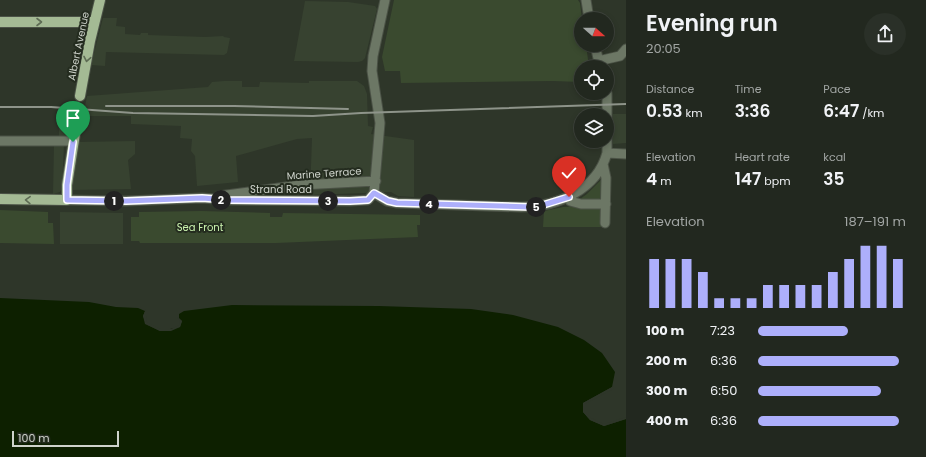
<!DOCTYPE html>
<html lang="en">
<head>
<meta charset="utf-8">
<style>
	:root { --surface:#22281f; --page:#2a3028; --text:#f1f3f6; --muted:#a2a6a4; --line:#3f443d; --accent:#adaffb }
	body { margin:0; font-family:Poppins,sans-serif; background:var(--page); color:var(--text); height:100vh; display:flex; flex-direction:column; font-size:15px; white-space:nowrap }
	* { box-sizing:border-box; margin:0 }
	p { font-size:13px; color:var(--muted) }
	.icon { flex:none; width:22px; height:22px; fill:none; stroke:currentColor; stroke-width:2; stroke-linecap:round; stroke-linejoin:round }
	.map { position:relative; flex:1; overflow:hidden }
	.details { display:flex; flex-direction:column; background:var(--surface); width:300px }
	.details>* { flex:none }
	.needle { width:26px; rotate:111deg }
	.controls { position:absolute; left:574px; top:12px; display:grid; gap:8px }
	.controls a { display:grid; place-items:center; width:40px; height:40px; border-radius:50%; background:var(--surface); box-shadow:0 2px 6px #0003,0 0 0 1px var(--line); font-size:20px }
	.scale { position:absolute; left:12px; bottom:10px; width:107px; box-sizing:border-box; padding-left:4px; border:2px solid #ced3cb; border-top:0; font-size:11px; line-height:14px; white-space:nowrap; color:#ced3cb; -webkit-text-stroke:3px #242c1f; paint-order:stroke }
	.pin { position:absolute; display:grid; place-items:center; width:34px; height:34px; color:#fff; margin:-41px -17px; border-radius:50% 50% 50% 0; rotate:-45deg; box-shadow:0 0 4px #0007 }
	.pin .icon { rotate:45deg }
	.km { position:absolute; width:20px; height:20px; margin:-10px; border-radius:50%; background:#222; color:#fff; font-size:11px; line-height:20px; text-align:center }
	.round { display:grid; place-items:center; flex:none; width:42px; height:42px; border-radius:21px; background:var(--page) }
	.headline { display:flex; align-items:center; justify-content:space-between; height:68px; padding:0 20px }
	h1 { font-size:22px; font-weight:600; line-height:30px }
	.figures { display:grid; grid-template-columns:repeat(3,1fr); gap:6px; height:68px; padding:4px 20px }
	.figures div { display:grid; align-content:center }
	.figures b { font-size:17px; font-weight:600 }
	.figures small { font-size:11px; font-weight:400 }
	.figures p { font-size:11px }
	.chart { height:112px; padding:8px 20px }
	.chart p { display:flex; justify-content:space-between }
	.chart svg { width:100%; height:72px; margin-top:4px; stroke:var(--accent); stroke-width:6 }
	ul { padding:0 20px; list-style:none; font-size:13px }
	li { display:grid; grid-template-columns:64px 48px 1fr; align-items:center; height:30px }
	li i { height:10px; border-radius:5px; background:var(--accent) }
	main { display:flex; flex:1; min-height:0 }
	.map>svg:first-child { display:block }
</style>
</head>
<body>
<main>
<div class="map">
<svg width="626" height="457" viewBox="0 0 626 457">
	<rect width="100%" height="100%" fill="#2e3629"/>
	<!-- built -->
	<path fill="#374230" d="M305,1L348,2L375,6L377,9L365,58L362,61L358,62L294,61Z
		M103,18H117L116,26L125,27V34L140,35L141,33H148V35L205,37L223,36L224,37L230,38L227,53L224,55L106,52L105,66L91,65Z
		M224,81H242V87H259L260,82L309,83V81H357L364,86L367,94L368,126L373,127L371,134L414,140V197L398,196L391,192L310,195L312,138L297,139L236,156L238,182L197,186L195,156L191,151L192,139L180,138L181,126L131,124V116H83L87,96L208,87L212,82Z
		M613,114H626V143L613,144Z
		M59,120H73L72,123L64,145L62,188L60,192L53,194L54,145H59Z
		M135,141V154L128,160L131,189L72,190L73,172L78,142Z
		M60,212L123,213V244H60Z"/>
	<!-- green -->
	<path fill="#3a4a2f" d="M394,0H578L580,3L582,19H581V45H586L589,67H581V82L553,81L401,83L400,71H385L382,57Z
		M603,178L601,198L599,199H580L587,194Z
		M581,206L601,207L603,211L602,227H543L544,211L563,207Z
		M0,210L48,212V223H53L54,244L0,243Z
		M201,211L270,213V217H282L283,213L420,215V225H417L418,237L276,243H140L139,241H131V217H139V212Z"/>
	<!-- water -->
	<path fill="#0d2000" d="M0,298L89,302L116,307L138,308L145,311L143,316L146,324L160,331L180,327L182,321L179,318V314L184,311L232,305L379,306L471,309L513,315L558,327L584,340L602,353L615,372L612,387L583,403V412L590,420L604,426L626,419V457H0Z"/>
	<!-- pier -->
	<path fill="#2e3629" d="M146,309V316L147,322L161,329H171L179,325L180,321L177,317L182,321L180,327L171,331H160L145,324L143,316Z
		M614,386L613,389L585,404V412L591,418L604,424L626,417V419L604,426L590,420L583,412V403Z"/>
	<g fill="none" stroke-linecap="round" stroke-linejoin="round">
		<!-- major-tunnel -->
		<path stroke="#464e41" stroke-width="10" stroke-dasharray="10 5" stroke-linecap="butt" d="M78,114L80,96"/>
		<!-- minor casing -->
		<g stroke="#4b5246" stroke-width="11">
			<path id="minor" d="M586,0L589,19
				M595,45L600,67
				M598,61L620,56L626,49
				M0,141H73
				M607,153L626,154
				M603,164L606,178L605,223
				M374,193L387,201L397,203L521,207C557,207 597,190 607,153V93
				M374,193L380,123L372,71L373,56L385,0
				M219,196L301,185L376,181
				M569,197L570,201L581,204H606
				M67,200L126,201L202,198L229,200L350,201L368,200L374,193"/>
		</g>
		<!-- major casing -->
		<g stroke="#4b5246" stroke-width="12">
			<path id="major" d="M0,22H94
				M80,96L90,41L100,0
				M0,199L67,200V185L78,114"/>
		</g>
		<!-- minor -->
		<use href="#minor" stroke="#6c7765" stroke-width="9"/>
		<!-- major -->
		<use href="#major" stroke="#a4ba94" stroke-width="10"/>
		<!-- rail -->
		<path stroke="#8e948a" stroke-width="2" d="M106,106H234L348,109
			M0,107H51L133,113L313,116L361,113L626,104"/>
	</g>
	<!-- one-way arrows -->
	<defs><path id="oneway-chevron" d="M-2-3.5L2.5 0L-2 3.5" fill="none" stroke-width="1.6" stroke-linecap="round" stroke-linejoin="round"/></defs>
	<g stroke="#5e6c54">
		<use href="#oneway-chevron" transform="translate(39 22)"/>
		<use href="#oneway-chevron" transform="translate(87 59) rotate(101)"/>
		<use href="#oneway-chevron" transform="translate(28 200) rotate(-178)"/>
	</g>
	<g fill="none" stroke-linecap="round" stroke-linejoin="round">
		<!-- route casing -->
		<g stroke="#fff" stroke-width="8">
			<path id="route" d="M73,142L67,185V200L126,201L202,198L229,200L350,201L368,200L374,193L388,201L397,203L531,207L543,205L569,197"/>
		</g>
		<!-- route -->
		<use href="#route" stroke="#adaffb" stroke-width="5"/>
	</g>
	<g text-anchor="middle" stroke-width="4" stroke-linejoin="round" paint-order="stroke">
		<!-- street labels -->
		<g font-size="10" fill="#ced3cb" stroke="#242c1f">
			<text transform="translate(78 46) rotate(-78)" y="4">Albert Avenue</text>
			<text transform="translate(324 173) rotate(-4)" y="4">Marine Terrace</text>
			<text x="281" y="193">Strand Road</text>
		</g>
		<!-- park labels -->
		<g font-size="10" fill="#cbf3af" stroke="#242c1f">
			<text x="200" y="231">Sea Front</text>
		</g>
	</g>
</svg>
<div class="controls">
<a><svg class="needle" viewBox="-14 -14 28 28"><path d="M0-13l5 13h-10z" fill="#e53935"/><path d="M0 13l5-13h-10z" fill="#a2a6a4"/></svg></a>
<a><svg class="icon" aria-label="locate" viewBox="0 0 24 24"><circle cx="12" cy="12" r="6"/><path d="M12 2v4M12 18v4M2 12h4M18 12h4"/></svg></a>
<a><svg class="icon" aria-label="layers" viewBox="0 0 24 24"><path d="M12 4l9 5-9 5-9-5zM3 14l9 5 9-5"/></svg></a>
</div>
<div class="scale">100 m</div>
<div class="pin" style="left:73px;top:142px;background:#1e9e55"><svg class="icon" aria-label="arrive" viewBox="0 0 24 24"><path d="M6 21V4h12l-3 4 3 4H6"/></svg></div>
<div class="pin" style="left:569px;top:197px;background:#d93025"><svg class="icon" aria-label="check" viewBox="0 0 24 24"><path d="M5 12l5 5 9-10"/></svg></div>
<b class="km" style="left:114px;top:201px">1</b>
<b class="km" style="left:221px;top:200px">2</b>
<b class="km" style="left:328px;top:201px">3</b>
<b class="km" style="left:429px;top:204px">4</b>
<b class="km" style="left:536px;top:207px">5</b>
</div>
<section class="details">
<div class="headline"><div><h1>Evening run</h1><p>20:05</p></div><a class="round"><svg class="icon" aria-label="share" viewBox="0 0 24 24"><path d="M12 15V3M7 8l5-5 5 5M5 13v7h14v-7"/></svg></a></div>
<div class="figures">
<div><p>Distance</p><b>0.53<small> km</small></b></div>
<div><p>Time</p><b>3:36</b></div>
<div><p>Pace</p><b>6:47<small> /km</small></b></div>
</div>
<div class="figures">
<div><p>Elevation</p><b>4<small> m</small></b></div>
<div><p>Heart rate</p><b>147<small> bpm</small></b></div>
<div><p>kcal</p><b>35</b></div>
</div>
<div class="chart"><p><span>Elevation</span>187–191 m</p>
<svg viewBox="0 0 160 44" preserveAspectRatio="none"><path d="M5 44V14M15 44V14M25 44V14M35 44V22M45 44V38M55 44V38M65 44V38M75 44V30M85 44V30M95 44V30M105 44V30M115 44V22M125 44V14M135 44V6M145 44V6M155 44V14"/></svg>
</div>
<ul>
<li><b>100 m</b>7:23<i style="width:61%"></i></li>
<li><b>200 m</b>6:36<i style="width:95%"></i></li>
<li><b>300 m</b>6:50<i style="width:83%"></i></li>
<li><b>400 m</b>6:36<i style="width:95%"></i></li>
</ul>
</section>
</main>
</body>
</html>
